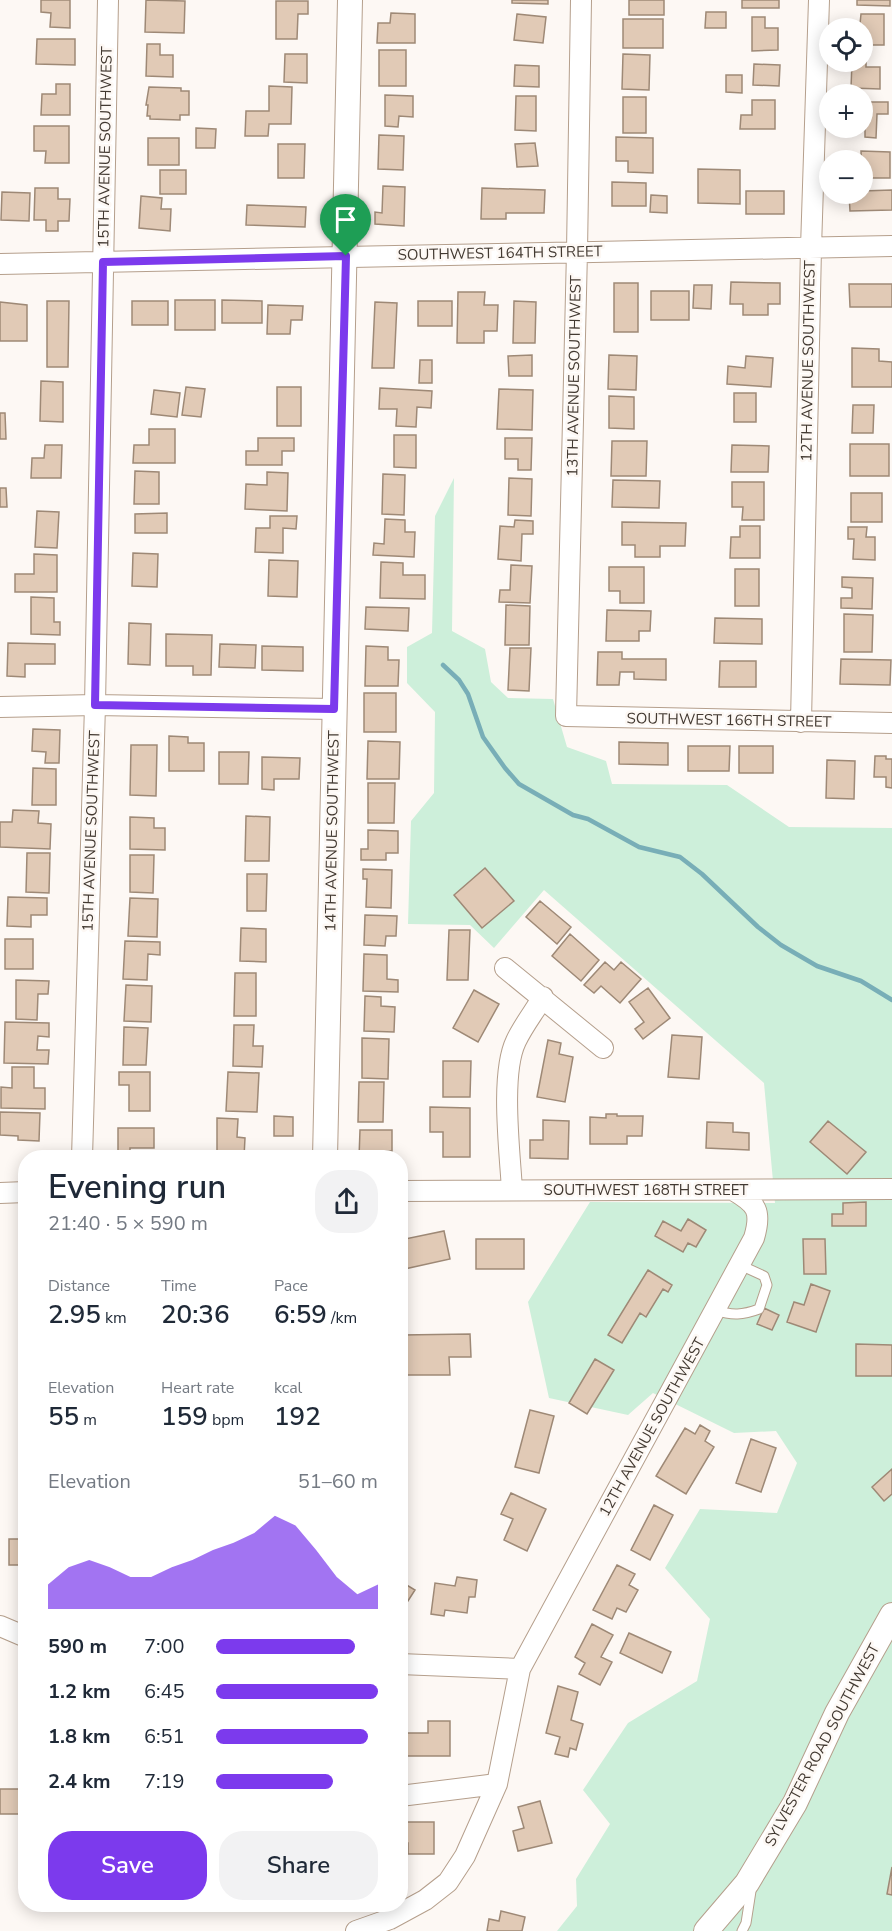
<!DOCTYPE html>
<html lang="en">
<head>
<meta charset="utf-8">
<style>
	:root { --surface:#fff; --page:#f2f2f3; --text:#1f2937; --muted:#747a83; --accent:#7c3aed }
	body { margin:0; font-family:"Nunito Sans",sans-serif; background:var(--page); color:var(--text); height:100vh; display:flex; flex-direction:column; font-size:22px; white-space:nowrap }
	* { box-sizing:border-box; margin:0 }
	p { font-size:20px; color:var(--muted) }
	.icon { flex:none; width:33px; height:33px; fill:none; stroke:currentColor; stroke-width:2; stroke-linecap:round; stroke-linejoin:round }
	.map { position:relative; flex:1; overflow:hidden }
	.drawer { position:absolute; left:18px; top:1150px; width:390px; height:762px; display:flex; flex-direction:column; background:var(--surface); border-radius:24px; box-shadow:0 3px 15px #0003 }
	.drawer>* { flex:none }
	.fabs { position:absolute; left:819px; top:18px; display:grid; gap:12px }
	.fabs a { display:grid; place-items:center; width:54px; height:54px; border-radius:50%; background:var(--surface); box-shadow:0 3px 15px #0003; font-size:30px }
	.pin { position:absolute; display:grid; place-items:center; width:51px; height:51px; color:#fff; margin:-62px -26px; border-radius:50% 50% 50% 0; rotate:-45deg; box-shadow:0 0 6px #0007 }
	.pin .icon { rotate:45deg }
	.round { display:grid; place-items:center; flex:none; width:63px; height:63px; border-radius:24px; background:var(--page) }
	.headline { display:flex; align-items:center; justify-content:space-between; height:102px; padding:0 30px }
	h1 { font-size:33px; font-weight:600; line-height:45px }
	.stats { display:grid; grid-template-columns:repeat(3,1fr); gap:9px; height:102px; padding:6px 30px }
	.stats div { display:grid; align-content:center }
	.stats b { font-size:26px; font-weight:600 }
	.stats small { font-size:16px; font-weight:400 }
	.stats p { font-size:16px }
	.chart { height:168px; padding:12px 30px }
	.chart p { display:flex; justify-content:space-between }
	.chart svg { width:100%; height:108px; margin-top:6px; fill:var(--accent); opacity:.7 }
	.cta { display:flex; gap:12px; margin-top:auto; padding:12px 30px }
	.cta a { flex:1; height:69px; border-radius:24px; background:var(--accent); color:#fff; font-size:24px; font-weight:600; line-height:69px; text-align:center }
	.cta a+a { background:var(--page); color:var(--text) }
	ul { padding:0 30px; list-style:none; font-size:20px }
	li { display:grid; grid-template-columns:96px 72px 1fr; align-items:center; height:45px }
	li i { height:15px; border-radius:8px; background:var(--accent) }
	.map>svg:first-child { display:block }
</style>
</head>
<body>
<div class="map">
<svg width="892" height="1931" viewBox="0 0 892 1931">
	<rect width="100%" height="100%" fill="#fdf8f4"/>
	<!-- green -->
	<path fill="#cdefda" d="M454,478L452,631L485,649L491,682L508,698L553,699L567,747L606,761L612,784L727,785L789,827L892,828V1931H557L577,1906L576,1879L610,1824L583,1790L628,1723L697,1681L710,1619L665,1568L700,1509L777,1513L797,1463L776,1431L734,1433L653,1393L628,1415L549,1398L528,1302L590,1202L775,1203L764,1083L544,890L494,948L470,925L408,924L411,821L434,793L435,712L407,683V647L432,633L435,516Z"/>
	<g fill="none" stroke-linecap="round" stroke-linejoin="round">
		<!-- stream -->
		<path stroke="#78aeb7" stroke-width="4.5" d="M443,665L459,680L468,694L483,737L505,768L519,784L573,815L588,819L639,847L680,857L702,874L758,927L781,945L817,966L861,981L892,1000"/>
	</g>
	<!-- building -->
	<path fill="#e1cab6" stroke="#9e8976" stroke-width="1.5" d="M41,0H70V28L50,27L51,13L41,12Z
		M146,0L185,1L184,33L145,32Z
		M512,0H548V4L512,3Z
		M629,0H664V15H629Z
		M742,0H779V8H742Z
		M857,0H890V6L857,5Z
		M276,1H308V14H298L297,39H276Z
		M706,12H726V28H705Z
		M391,13L415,14V43H377L378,23H390Z
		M517,14L546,17L543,43L514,40Z
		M861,14H884V45H862V28H848L849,24H860Z
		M752,17H765V28H778V50L752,51Z
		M623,19H663V48H623Z
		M37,39H75V65L36,64Z
		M147,44H160V55H173V77L146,76Z
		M379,50H406V86H379Z
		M285,54H307V83L284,82Z
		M623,54L650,55L649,90L622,89Z
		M862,56H866V67H880V89L851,88L852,62H862Z
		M754,64L780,65L779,86L753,85Z
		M515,65L539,66V87L514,86Z
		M726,75H742V93L726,92Z
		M56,84H70V115H41L42,94H56Z
		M269,86L292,87L291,124H269L268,136H245L246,111H269Z
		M149,87L181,88V91H189V115H180V120L150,119V116H147L148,105H146Z
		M385,95L413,96V117L399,116L398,127L385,126Z
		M516,96H536V131L515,130Z
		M623,97H646V133H623Z
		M752,100H775V129H740L741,115H752Z
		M862,102H888V114H877L876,138L865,137V126L862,125Z
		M34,126H69V163H45L46,151H34Z
		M196,128L216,129L215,148H196Z
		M379,135L404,136L403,170L378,169Z
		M616,137L653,138V173L628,172V161H616Z
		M148,138H179V165H148Z
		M535,143L538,166L517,167L515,144Z
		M278,144H305L304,178H278Z
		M861,151L890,152V178H862Z
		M698,169L740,170V204L698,203Z
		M160,170H186V194H160Z
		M612,182L646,183V206H612Z
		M383,186L405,187L404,226L375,224V212L382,213Z
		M35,188H58V199H70L69,221H58V231H46V220H34Z
		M482,188L545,190L544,213H506V219H481Z
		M892,190V210L850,211L849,194H862V191Z
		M746,191H784V214H746Z
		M2,192L30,193L29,221L1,220Z
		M651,195L667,196V213L650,212Z
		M141,196L162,198L161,209H171L170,231L139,228Z
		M247,205L306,207L305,227L246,225Z
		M731,282L780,283V304H768V315H743V304H730Z
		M614,283H638V332H614Z
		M849,284H892V307H850Z
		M694,285H712L711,309L693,308Z
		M651,291H689V320H651Z
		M458,292H485L484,305H498L497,331H484V343H457Z
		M175,300H215V330H175Z
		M222,300L262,301V323H222Z
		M47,301H69L68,367H47Z
		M132,301H168V325H132Z
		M418,301H452V326H418Z
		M514,301L536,302L535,343H513Z
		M0,302L27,305V341H0Z
		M375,302L397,303L394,368H372Z
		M268,305L303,306L302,320H291L290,334H267Z
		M852,348L879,349V361L892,362V387H852Z
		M532,355V376H509L508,356Z
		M609,355L637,356L636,390L608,389Z
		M746,356L773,358L771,387L727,384L728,366L745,368Z
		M420,360H432V383H419Z
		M41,381L63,382V422L40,421Z
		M186,387L205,389L201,417L182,415Z
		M277,387H301V426H277Z
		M380,388L432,391L431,408L417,407L416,427L396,426L397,409H379Z
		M499,389L533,390L532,430L497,429Z
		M154,390L180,393L177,417L151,414Z
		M734,393H756V422H734Z
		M609,396L634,397V429L609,428Z
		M853,405H874L873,433H852Z
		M0,413H5L6,439H0Z
		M149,429H175V463H133L134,445H149Z
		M394,435H416V468L394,467Z
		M258,438H294V451H282V465H246V451H258Z
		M505,438H532L531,470H518V459H505Z
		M612,441H647L646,476H611Z
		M850,444H889V476H850Z
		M45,445H62L61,478H31L32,458H44Z
		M732,445L769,446L768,472H731Z
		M135,471L159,472V504H134Z
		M267,472L288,473L287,511L245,509L246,484L267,485Z
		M383,474L405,475L404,515L382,514Z
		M509,478L532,479L531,516L508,515Z
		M613,480L660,481L659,508L612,507Z
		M732,482H764V520H742L743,507H732Z
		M0,488H6L7,507H0Z
		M851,493H882V522H851Z
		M37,511L59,512L57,548L35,547Z
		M167,513V533H135V514Z
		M270,516H297L296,529L283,528V553L255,552L256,528H270Z
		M385,519L405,520V532H415L414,557L373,555L374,543L384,544Z
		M515,520L533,521V534H522L521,561L498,559L500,526L514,527Z
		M622,522L686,523L685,546H660V557H635V545H622Z
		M740,526H760V558H730L731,537H740Z
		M848,527H867L866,537H875V560L853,559L854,539H848Z
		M133,553L158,554L157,587L132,586Z
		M34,554L57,555V592H15V574H34Z
		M269,560L298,561L297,597L268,596Z
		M381,562L403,563V575H425V599L380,598Z
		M511,565L532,566L530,603L499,602L500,590H510Z
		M609,567H644V603H620V591H609Z
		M735,569H759V606H735Z
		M842,577L873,578L872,609L841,608V598H852V588L842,587Z
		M31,597L54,598V622H60V635L31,634Z
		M506,605L530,606L529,645H505Z
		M366,607L409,608L408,631L365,629Z
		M607,610L651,611L650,631H639V641H606Z
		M844,614L873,615L872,652H844Z
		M715,618L762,619V644L714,643Z
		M129,623L151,624L150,665L128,664Z
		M166,634L212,635L211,675H193V666H166Z
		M8,643L55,644V664H25V677L7,676Z
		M220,644L256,645L255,668L219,667Z
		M262,646L303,647V671L262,670Z
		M366,646L388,647V660H399L398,686H365Z
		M510,648H531L529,691L508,690Z
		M598,652H622V659H666V680L634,679V672H620L619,685H597Z
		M841,659L891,660L890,685L840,684Z
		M720,661H756V687H719Z
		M364,693H396V732H364Z
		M33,729L60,730L59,763H45L46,752L32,751Z
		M169,736L188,737V743H204V771H169Z
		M368,741L400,742L399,779H367Z
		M619,742L668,743V765L619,764Z
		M131,745H157L156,796L130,795Z
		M688,746H730L729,771H688Z
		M739,746H773V773H739Z
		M219,752H249L248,784H219Z
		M875,756H886V759H892V788L886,787V777H874Z
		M262,757L300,758L299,779H274V790L262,789Z
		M827,760L855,761L854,799L826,798Z
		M33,768L56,769V805H32Z
		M368,783H395L394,823H368Z
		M13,810L39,811L38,823L51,824L50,849L0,847V822H12Z
		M246,816L270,817L269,861H245Z
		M130,817L154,818V828H165V850L130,849Z
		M368,830L398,831V853H386V860H361V849H368Z
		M27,853H50L49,893L26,892Z
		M130,855H154L153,893L130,892Z
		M485,868L514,901L482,928L454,895Z
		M363,869L392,870L391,908L366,907L367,879H363Z
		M247,874H267L266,911H247Z
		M8,897L47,898V915H31V927L7,926Z
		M130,898L158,899L157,937L128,936Z
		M540,901L571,927L557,944L526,917Z
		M365,915L397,916L396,936H386L385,946L364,945Z
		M241,928L266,929V962L240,961Z
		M449,930H470L468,980H447Z
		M570,934L599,960L581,981L552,956Z
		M5,939H33V969H5Z
		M125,941L160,942V955L148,954L147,980L123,979Z
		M364,954L387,955V979L398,980V992L363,991Z
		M605,962L614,970L621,962L641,979L620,1003L601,986L594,993L584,985Z
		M235,973H256V1016H234Z
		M16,980L49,981L48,994H38L37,1020L16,1019Z
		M126,985L152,986L151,1022L124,1021Z
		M648,988L670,1018L643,1039L635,1029L644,1022L629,1002Z
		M474,990L499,1004L478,1042L453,1028Z
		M365,996L381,997V1006L395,1007L394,1032L364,1031Z
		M5,1022L49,1023V1037L38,1036L37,1050H49L48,1064L4,1063Z
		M234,1025H254L253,1046H263L262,1067L233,1066Z
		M124,1027L148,1028L146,1065H123Z
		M672,1035L702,1037L699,1079L668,1077Z
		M362,1038L389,1039L388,1079L362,1078Z
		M548,1040L561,1043L559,1054L573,1057L565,1102L537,1097Z
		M443,1061H471L470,1097H443Z
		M12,1067H34V1088H45V1109L1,1108V1087L12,1088Z
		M119,1072H150V1111H129V1085H119Z
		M228,1072L259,1073L257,1112L226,1111Z
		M359,1082H384L383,1122H358Z
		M430,1107L470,1108V1157H443V1132H430Z
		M0,1112L40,1113L39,1141L18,1140V1136L0,1135Z
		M606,1114H617V1116H643L642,1136H627V1144H590V1117L606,1118Z
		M274,1116L293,1117V1136H274Z
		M217,1118L238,1119L237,1137L245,1138L244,1157L217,1156Z
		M543,1120L569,1121L568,1159L530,1158V1140H543Z
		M828,1121L866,1152L847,1174L810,1142Z
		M707,1122L733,1123V1132L749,1133V1150L706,1148Z
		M118,1128H154V1148H130V1158H118Z
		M360,1130H392V1151H381V1158H359Z
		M866,1202V1226H832V1214H843V1203Z
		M688,1219L706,1230L696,1247L688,1243L683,1252L655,1236L663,1221L681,1231Z
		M444,1231L450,1259L400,1270V1240Z
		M476,1239H524V1269H476Z
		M803,1239H825L826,1274H804Z
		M648,1270L672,1285L668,1292L663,1289L646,1317L640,1313L622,1343L608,1335Z
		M811,1284L830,1291L816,1332L787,1322L794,1302L804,1305Z
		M764,1308L779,1315L772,1330L757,1324Z
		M470,1334L471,1357H449L450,1375H402V1335Z
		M856,1344L892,1345V1376H856Z
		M595,1359L614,1370L587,1414L569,1403Z
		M530,1410L554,1416L539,1473L515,1467Z
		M700,1425L710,1431L705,1441L714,1447L686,1494L656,1476L685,1428L695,1434Z
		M751,1439L776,1448L761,1492L736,1483Z
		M892,1469V1494L884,1501L872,1487Z
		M511,1493L546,1509L527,1551L504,1540L513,1519L501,1514Z
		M654,1505L673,1515L650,1560L631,1550Z
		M9,1539H26V1565H9Z
		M617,1565L635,1574L629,1585L638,1590L626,1612L617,1608L612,1619L593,1610Z
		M457,1577L477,1580L475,1597H469L467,1613L445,1610L444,1616L431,1614L435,1583L455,1586Z
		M400,1581L415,1590L406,1604L400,1601Z
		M592,1624L613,1635L601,1657L612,1662L600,1685L579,1674L585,1663L575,1657Z
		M629,1633L671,1652L662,1673L620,1653Z
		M558,1686L578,1692L571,1720L583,1724L576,1750L570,1748L568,1757L555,1754L560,1737L546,1733Z
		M428,1721H450V1756H405V1733H428Z
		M0,1789H26V1814H0Z
		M540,1801L552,1843L518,1851L513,1831L524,1828L518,1807Z
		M400,1822H434V1854H408V1843H400Z
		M892,1867V1895L887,1894Z
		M221,1905H244L243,1909Z
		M501,1911L525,1917L522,1931H487L489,1919L499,1921Z"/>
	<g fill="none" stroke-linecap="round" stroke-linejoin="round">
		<!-- service casing -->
		<g stroke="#b59f8c" stroke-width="11">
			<path id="service" d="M716,1310C732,1316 743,1315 759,1309L767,1285L764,1276L740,1265
				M742,1931L746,1923L751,1891L749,1888"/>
		</g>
		<!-- minor casing -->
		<g stroke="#b59f8c" stroke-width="22">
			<path id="minor" d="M581,0L577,251L566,716L892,723
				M0,264L892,246
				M0,707L95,705L334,709
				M801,722L811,248L819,0
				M505,968L603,1048
				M82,1158L95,705L108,0
				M512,1190C510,1153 500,1074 516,1041C523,1026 534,1012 543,997
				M400,1191L892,1189
				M0,1193L26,1192
				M0,1626L26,1637
				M400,1664L520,1669
				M400,1796L497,1784
				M356,1931L390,1919L425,1900L448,1882L465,1856L497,1784L520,1669L754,1238C762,1211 757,1204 733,1190"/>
		</g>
		<!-- tertiary casing -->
		<g stroke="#b59f8c" stroke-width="26">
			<path id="tertiary" d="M325,1158L350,0
				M706,1931L747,1883L795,1803L837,1713L892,1615"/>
		</g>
		<!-- service -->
		<use href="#service" stroke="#fff" stroke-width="9"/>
		<!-- minor -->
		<use href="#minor" stroke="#fff" stroke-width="20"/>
		<!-- tertiary -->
		<use href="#tertiary" stroke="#fff" stroke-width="24"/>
	</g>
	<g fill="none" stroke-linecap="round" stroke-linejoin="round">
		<!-- route casing -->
		<g stroke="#fff" stroke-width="12">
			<path id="route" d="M346,256L334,709L95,705L103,262Z"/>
		</g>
		<!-- route -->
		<use href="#route" stroke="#7c3aed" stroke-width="8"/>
	</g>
	<g text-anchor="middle" stroke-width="5" stroke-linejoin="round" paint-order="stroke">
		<!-- street labels -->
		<g font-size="15" fill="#423931" stroke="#fdf8f4">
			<text transform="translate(105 147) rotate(-89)" y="5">15TH AVENUE SOUTHWEST</text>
			<text transform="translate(500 253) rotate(-1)" y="5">SOUTHWEST 164TH STREET</text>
			<text transform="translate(808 361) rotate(-89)" y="5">12TH AVENUE SOUTHWEST</text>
			<text transform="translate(574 376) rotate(-89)" y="5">13TH AVENUE SOUTHWEST</text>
			<text transform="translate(729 720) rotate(1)" y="5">SOUTHWEST 166TH STREET</text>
			<text transform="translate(91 831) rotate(-88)" y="5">15TH AVENUE SOUTHWEST</text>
			<text transform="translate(332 831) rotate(-89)" y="5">14TH AVENUE SOUTHWEST</text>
			<text x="646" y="1195">SOUTHWEST 168TH STREET</text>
			<text transform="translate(652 1427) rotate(-61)" y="5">12TH AVENUE SOUTHWEST</text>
			<text transform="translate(822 1745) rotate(-62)" y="5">SYLVESTER ROAD SOUTHWEST</text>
		</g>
	</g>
</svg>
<div class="fabs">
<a><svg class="icon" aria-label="locate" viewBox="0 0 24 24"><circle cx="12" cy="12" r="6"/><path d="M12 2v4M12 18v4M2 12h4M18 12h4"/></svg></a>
<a>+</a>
<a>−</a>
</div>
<div class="pin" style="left:346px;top:256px;background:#1e9e55"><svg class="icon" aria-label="arrive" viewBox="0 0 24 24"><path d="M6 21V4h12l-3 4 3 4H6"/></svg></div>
<section class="drawer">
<div class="headline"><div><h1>Evening run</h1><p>21:40 · 5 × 590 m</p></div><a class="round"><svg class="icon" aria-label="share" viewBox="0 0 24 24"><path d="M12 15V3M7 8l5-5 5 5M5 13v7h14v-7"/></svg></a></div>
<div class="stats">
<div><p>Distance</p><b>2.95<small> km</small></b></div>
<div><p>Time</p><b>20:36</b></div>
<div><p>Pace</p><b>6:59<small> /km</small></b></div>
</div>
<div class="stats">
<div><p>Elevation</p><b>55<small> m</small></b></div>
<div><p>Heart rate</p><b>159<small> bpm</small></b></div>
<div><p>kcal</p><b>192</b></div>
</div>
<div class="chart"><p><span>Elevation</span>51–60 m</p>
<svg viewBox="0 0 160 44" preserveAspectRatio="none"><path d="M0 44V34L10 27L20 24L30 27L40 31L50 31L60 27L70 24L80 20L90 17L100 13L110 6L120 10L130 20L140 31L150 38L160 34V44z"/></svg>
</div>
<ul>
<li><b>590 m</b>7:00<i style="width:86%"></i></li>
<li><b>1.2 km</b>6:45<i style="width:100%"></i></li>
<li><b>1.8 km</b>6:51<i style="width:94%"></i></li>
<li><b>2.4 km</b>7:19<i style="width:72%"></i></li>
</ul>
<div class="cta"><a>Save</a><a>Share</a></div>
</section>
</div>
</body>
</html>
